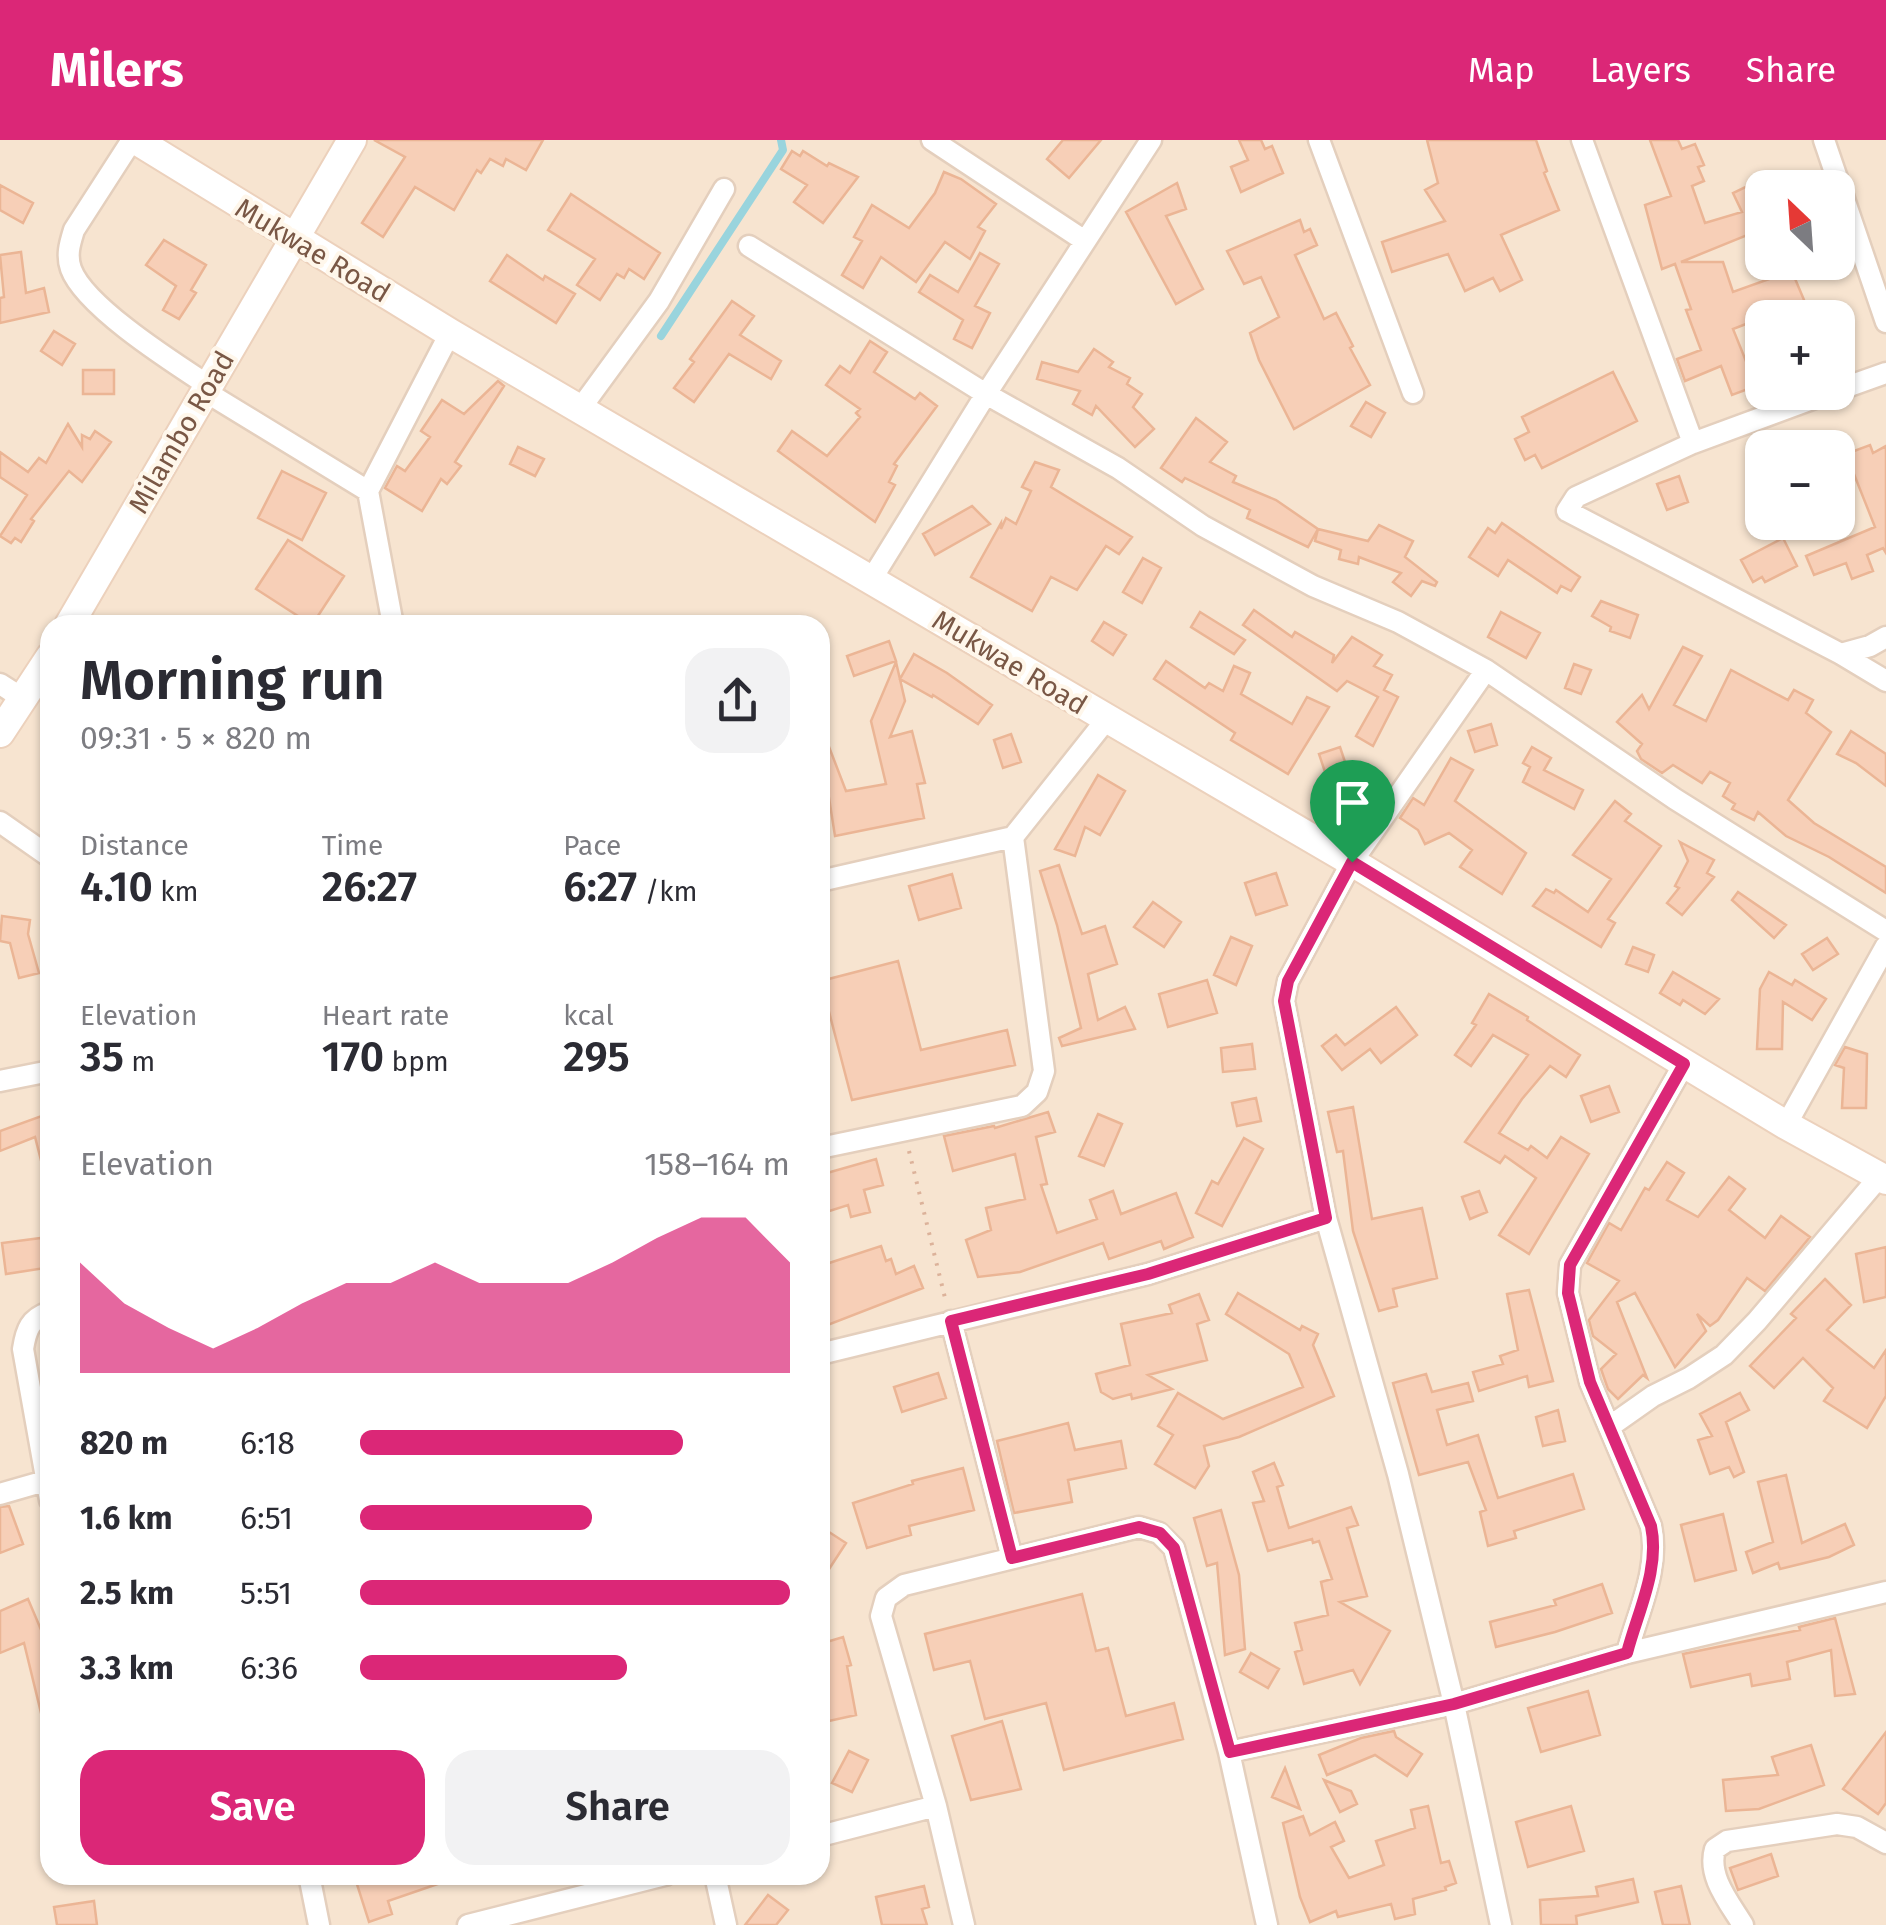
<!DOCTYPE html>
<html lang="en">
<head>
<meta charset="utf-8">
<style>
	:root { --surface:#fff; --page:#f2f2f3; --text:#2b2b33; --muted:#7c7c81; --accent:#db2777 }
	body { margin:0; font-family:"Fira Sans",sans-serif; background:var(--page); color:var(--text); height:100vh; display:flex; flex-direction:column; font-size:38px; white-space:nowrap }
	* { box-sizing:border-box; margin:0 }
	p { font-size:32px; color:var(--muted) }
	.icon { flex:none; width:55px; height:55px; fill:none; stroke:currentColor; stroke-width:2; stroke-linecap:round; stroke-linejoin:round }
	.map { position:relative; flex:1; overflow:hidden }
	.details { position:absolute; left:40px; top:475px; width:790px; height:1270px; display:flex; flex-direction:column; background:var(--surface); border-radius:30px; box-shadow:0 2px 8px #0004 }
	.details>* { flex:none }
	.needle { width:65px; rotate:335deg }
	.fabs { position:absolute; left:1745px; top:30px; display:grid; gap:20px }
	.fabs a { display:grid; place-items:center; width:110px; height:110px; border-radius:20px; background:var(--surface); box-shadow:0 2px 8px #0004; font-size:50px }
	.pin { position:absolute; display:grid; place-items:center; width:85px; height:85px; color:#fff; margin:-102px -42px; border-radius:50% 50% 50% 0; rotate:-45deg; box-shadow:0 0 10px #0007 }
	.pin .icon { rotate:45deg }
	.round { display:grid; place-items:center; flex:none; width:105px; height:105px; border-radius:30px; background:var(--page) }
	.overview { display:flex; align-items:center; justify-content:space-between; height:170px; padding:0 40px }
	h1 { font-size:55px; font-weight:600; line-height:75px }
	.metrics { display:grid; grid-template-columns:repeat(3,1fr); gap:15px; height:170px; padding:10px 40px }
	.metrics div { display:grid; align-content:center }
	.metrics b { font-size:42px; font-weight:600 }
	.metrics small { font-size:28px; font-weight:400 }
	.metrics p { font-size:28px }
	.chart { height:280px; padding:20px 40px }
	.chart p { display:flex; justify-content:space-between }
	.chart svg { width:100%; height:180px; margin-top:10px; fill:var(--accent); opacity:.7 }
	.cta { display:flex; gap:20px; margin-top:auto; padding:20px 40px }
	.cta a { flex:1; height:115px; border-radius:30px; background:var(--accent); color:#fff; font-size:40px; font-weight:600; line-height:115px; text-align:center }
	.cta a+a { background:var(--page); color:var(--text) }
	ul { padding:0 40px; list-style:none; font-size:32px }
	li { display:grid; grid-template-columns:160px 120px 1fr; align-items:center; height:75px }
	li i { height:25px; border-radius:12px; background:var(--accent) }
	header { display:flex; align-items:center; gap:60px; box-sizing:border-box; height:140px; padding:0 50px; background:var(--accent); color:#fff }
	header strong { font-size:48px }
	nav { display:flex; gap:55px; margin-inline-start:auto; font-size:35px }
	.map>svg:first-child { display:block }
</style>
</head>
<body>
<header>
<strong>Milers</strong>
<nav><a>Map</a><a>Layers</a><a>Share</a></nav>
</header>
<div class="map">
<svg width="1886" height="1785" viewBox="0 0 1886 1785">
	<rect width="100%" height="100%" fill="#fff3e2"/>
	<!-- residential -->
	<path fill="#f7e4d0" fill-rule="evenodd" d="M0,0H1886V1785H0ZM1762,48H1838V122H1762ZM1762,178H1838V252H1762ZM1762,308H1838V382H1762ZM50,485H820V1735H50Z"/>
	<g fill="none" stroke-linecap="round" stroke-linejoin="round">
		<!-- stream -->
		<path stroke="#99d4dd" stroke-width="8" d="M661,196L783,10L781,0"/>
	</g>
	<!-- building -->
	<path fill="#f7cfb7" stroke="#ebb595" stroke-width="2.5" d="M374,0H543L526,30L506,19L503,26L490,19L481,33L477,30L454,70L415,47L383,97L362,83L405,17Z
		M1063,0H1101L1069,38L1047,19Z
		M1239,0H1261L1265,9L1272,6L1283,33L1241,52L1231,27L1248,20Z
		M1427,0H1536L1547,31L1544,33L1559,70L1501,95L1522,140L1500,151L1493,138L1465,151L1448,114L1392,132L1382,102L1445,81L1425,50L1438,43Z
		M1650,0H1678L1682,9L1695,4L1704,25L1698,27L1704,41L1692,46L1705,83L1742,72L1733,53L1762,39V116L1752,93L1681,122H1723L1733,152L1772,138L1765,122H1788L1804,160L1757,174L1759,179L1733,189L1756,246L1732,255L1721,226L1685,241L1677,219L1701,210L1686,170L1691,169L1675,124L1662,129L1645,65L1671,56Z
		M792,11L800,16L803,11L827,26L829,23L858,37L823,83L794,62L807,45L781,29Z
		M944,32L961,39L996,64L978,87L985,91L970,119L945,102L916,142L881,117L863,148L842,135L862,101L854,97L872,65L909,88L935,53Z
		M1177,43L1186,69L1166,76L1203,149L1176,164L1126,72Z
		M0,45L33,63L23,83L0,70Z
		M571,54L660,113L644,139L629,129L624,138L617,134L600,160L577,145L595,119L548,90Z
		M1300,80L1304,92L1310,89L1317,105L1295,115L1324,179L1336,173L1353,206L1350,208L1370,245L1294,289L1259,220L1250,193L1279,177L1261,137L1244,144L1227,111Z
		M164,100L206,125L191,150L196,153L179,179L163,170L176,146L146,125Z
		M21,112L26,153L44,148L49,172L0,183V158L4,157L0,115Z
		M980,113L999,124L975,166L990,173L972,208L954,199L963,180L919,152L930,135L958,152Z
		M507,115L543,140L545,136L575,154L556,183L490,141Z
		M732,161L754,176L740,195L781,221L771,239L729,214L694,262L674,248L694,222L690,219Z
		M54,191L75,204L62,225L41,211Z
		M870,201L887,212L874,232L915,259L920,253L937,266L894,324L897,326L889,342L895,345L875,382L778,311L792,291L827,316L860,277L856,273L860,269L826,245L840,226L850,233Z
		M1094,209L1113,222L1109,227L1130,238L1127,244L1142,254L1133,267L1154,289L1135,307L1096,266L1092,275L1073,264L1080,251L1037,239L1042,222L1078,232Z
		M83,230H114V254H83Z
		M1613,232L1637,281L1542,328L1535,315L1525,320L1515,299L1529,292L1522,277Z
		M498,241L504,246L455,322L461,326L447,344L441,339L422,371L385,348L397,326L405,331L430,297L421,291L442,260L464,274Z
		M1366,262L1385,273L1371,297L1351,286Z
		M1196,278L1227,302L1210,322L1236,336L1233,342L1276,360L1318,389L1368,401L1379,385L1413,401L1405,417L1437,442L1435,446L1422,441L1411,456L1393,442L1401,433L1359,417L1358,424L1339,419L1341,410L1315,401L1318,389L1308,407L1247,378L1250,370L1185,338L1182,342L1161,328Z
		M68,284L82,307V295L90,299L95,291L111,302L82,342L69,331L31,379L34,381L21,402L15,398L11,403L0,396L27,355L0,337V312L28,332L39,318L46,323Z
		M1870,305L1873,313L1886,306V413L1883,408L1867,415L1873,431L1852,439L1846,423L1814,435L1806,416L1875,387L1846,314Z
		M518,307L544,319L535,336L510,324Z
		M1035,322L1059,330L1051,347L1132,397L1119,414L1106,406L1077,450L1051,437L1032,471L971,437L1001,383V389L1006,378L1016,384L1031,351L1022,347Z
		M282,331L326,353L302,400L258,378Z
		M1679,336L1688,362L1667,370L1657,344Z
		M972,366L990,384L935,415L923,394Z
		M1502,383L1580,437L1571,451L1561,446L1557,453L1508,420L1498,436L1469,417L1488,388L1495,393Z
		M1783,398L1797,426L1765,442L1762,437L1753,442L1741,420Z
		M288,400L344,436L312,485L256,449Z
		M1143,418L1161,428L1142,463L1123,452Z
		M1601,461L1638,475L1630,498L1610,491L1611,487L1592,476Z
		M1254,470L1292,497L1295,492L1334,515L1332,523L1352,497L1382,515L1374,526L1392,535L1384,550L1398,557L1373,606L1356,596L1378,557L1347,541L1337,551L1243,485Z
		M1200,472L1245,500L1234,514L1191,487Z
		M1501,472L1540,493L1526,518L1488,497Z
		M1104,482L1126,495L1113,515L1092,501Z
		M889,501L896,521L854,536L847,516Z
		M1683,507L1702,516L1674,565L1706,581L1731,530L1788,560L1794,550L1813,560L1806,573L1831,592L1788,660L1814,683L1886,727V753L1829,717L1786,696L1758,672L1754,680L1732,669L1735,664L1723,656L1730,643L1710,632L1702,643L1673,625L1662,633L1641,619L1637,611L1642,604L1617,582L1642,555L1649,569Z
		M914,514L947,533L992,565L978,584L933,555L932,557L900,539Z
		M1166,521L1205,548L1209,543L1223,551L1234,526L1250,533L1241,554L1292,584L1307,557L1329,567L1288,634L1231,600L1235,593L1154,539Z
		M896,522L905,561L890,597L912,591L925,643L917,644L924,678L835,696L820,601L826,599L846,651L886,644L871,581Z
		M1574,524L1591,530L1581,554L1565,548Z
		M1491,584L1497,605L1475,612L1468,591Z
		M1851,591L1886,614V646L1856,623L1837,614Z
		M1011,594L1021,622L1003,628L994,600Z
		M1340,607L1354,649L1333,656L1319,614Z
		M1532,607L1551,618L1544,630L1583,650L1574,669L1523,642L1530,627L1523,623Z
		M1451,618L1473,630L1455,661L1526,713L1502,754L1460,727L1472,710L1449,693L1425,704L1418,690L1400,678L1413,658L1424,665Z
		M1098,635L1125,651L1100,695L1085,687L1075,716L1055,709Z
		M1615,661L1631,674L1625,681L1661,706L1608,779L1615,783L1601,807L1533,766L1546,749L1554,753L1556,750L1588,772L1611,739L1573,715Z
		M1680,702L1714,720L1707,733L1714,737L1682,775L1667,763L1679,748L1675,746L1688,721Z
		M1059,725L1082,794L1105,786L1117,824L1088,834L1098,880L1125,867L1135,889L1062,906L1059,898L1081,888L1057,785L1040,731Z
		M1276,733L1287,765L1256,775L1245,743Z
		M952,734L961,768L919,780L909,746Z
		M1738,752L1786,785L1774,798L1732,760Z
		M1153,762L1181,782L1164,807L1134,787Z
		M2,776L30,780L28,794L39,833L19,838L10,803L0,801Z
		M1231,797L1252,806L1236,845L1214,835Z
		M1827,798L1838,814L1813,830L1802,814Z
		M1633,807L1654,815L1648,832L1626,824Z
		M898,821L921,910L1007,890L1015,925L852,960L821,841Z
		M1673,832L1719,859L1705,874L1683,860L1680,865L1660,853Z
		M1769,832L1792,845L1795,840L1826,859L1812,880L1783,862L1782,909H1757L1760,849Z
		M1207,840L1217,873L1168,887L1159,854Z
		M1489,854L1528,877L1527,880L1580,915L1566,937L1550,926L1522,959L1499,993L1528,1010L1531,1006L1547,1018L1561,997L1589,1014L1529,1114L1499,1095L1536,1038L1505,1016L1500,1023L1465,1002L1528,915L1493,895L1471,926L1455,915L1476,885L1472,883Z
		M1396,867L1417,895L1381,923L1370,909L1342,930L1322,906L1336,895L1345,905Z
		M1252,904L1255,929L1223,932L1221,908Z
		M1845,907L1867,914L1866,968H1842L1844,928L1835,925Z
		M1609,946L1619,972L1591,982L1581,956Z
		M1256,958L1261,981L1237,986L1232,963Z
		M1353,967L1372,1079L1422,1068L1437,1138L1393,1149L1397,1166L1379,1171L1353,1091L1343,1011L1337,1012L1328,972Z
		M1048,972L1055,992L1036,997L1047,1044L1041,1045L1057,1093L1097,1079L1090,1060L1113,1051L1121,1074L1176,1053L1193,1097L1164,1109L1161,1101L1109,1119L1103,1103L1020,1132L978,1137L966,1100L991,1090L986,1068L1025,1059L1015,1014L953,1031L944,996L994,986L995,988Z
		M50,973V1032H44L35,997L0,1011V991Z
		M1098,974L1122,984L1104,1026L1079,1016Z
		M1244,998L1263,1009L1222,1086L1196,1073L1212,1041L1218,1044Z
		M876,1019L883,1045L864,1050L870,1072L851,1077L848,1065L820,1074V1035Z
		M1667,1022L1684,1033L1667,1060L1698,1077L1729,1037L1745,1049L1729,1070L1765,1098L1781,1076L1810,1097L1765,1151L1747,1138L1718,1180L1710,1186L1697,1174L1706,1191L1675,1227L1635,1153L1617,1162L1647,1238L1643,1235L1618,1259L1608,1249L1601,1229L1616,1214L1593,1196L1589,1180L1619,1141L1587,1123L1609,1083L1621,1090L1645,1048L1649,1050Z
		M1479,1051L1487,1072L1470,1079L1462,1057Z
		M41,1098L45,1128L6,1134L2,1103Z
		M881,1106L886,1121L891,1119L896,1134L914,1126L923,1148L820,1188V1126Z
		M1886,1107V1157L1864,1162L1856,1114Z
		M1825,1139L1851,1165L1827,1190L1874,1228L1886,1210V1256L1867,1288L1824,1261L1833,1248L1803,1218L1774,1248L1750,1226L1796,1178L1791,1174Z
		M1529,1150L1553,1241L1529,1247L1527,1236L1479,1251L1473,1232L1503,1224L1500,1216L1518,1210L1507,1154Z
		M1238,1153L1300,1190L1302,1186L1318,1194L1313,1205L1334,1256L1239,1297L1204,1306L1209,1326L1195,1348L1155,1324L1173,1295L1158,1286L1178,1253L1223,1279L1303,1247L1289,1214L1226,1174Z
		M1199,1154L1209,1180L1197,1184L1207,1220L1148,1235L1172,1249L1132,1259L1131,1254L1113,1259L1101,1252L1096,1234L1130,1225L1121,1184L1172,1173L1169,1165Z
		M938,1233L946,1258L902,1272L894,1247Z
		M1426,1234L1432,1252L1468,1243L1473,1261L1437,1270L1447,1305L1478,1295L1498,1358L1573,1334L1584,1369L1514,1391L1516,1398L1488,1406L1480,1372L1486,1370L1468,1322L1419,1335L1393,1243Z
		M1740,1253L1749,1270L1726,1282L1744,1332L1734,1337L1729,1327L1710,1334L1698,1300L1712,1296L1700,1274Z
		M1558,1270L1565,1301L1543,1306L1536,1277Z
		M1068,1283L1075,1310L1121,1301L1126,1328L1068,1340L1072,1362L1014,1373L997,1301Z
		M1274,1323L1283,1345L1277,1347L1289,1388L1351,1367L1358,1385L1347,1388L1367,1456L1340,1462L1390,1491L1360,1544L1353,1530L1304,1544L1295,1512L1302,1510L1295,1483L1328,1475L1321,1442L1332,1439L1319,1401L1313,1403L1312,1399L1268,1411L1253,1363L1264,1361L1253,1332Z
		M963,1328L974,1370L909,1386L911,1395L867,1408L853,1363L913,1344L912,1341Z
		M1786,1335L1802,1403L1845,1384L1854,1405L1829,1417L1780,1429L1778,1423L1753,1433L1746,1412L1773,1402L1758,1342Z
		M9,1366L23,1404L0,1413V1367Z
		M1221,1370L1239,1435L1245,1509L1225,1515L1217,1423L1207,1426L1194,1378Z
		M1723,1374L1736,1430L1695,1441L1681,1385Z
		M829,1392L846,1403L820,1443V1406Z
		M1602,1444L1612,1473L1555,1492L1496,1507L1490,1482L1556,1465L1554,1460Z
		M1082,1454L1096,1511L1108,1508L1126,1576L1174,1563L1183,1599L1064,1630L1046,1563L985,1579L970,1521L934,1530L925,1494Z
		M28,1459L50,1511V1580L43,1581L24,1503L0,1513V1471Z
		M1835,1478L1855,1554L1835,1556L1831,1510L1787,1522L1790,1539L1752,1546L1750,1534L1691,1547L1683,1514L1800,1490L1799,1487Z
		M843,1497L851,1525L847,1526L856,1575L820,1583V1504Z
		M1251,1513L1279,1529L1268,1548L1240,1532Z
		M1588,1551L1600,1595L1541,1612L1528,1568Z
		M1002,1581L1021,1649L971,1660L952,1596Z
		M1394,1591L1396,1597L1422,1614L1407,1636L1375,1615L1327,1635L1319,1615L1361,1598Z
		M1886,1592V1663L1878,1674L1843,1649Z
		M1811,1605L1824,1645L1759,1669L1726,1671L1723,1640L1778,1635L1772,1617Z
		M849,1611L868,1620L852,1652L832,1643Z
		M1285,1628L1300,1669L1272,1657Z
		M1324,1640L1351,1651L1357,1664L1340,1672Z
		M1428,1666L1441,1723L1449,1721L1456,1743L1445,1747L1446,1750L1413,1759L1415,1774L1395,1779L1391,1764L1338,1777L1336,1771L1310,1782L1300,1757L1283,1683L1303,1676L1310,1695L1335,1682L1344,1701L1331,1707L1349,1738L1384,1725L1376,1701L1415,1688L1411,1670Z
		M1571,1666L1584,1711L1528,1727L1516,1682Z
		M1771,1714L1778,1736L1738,1750L1730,1728Z
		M354,1735H455V1738L388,1761L392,1774L369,1782Z
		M1633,1739L1638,1762L1576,1776L1577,1785H1541L1540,1760L1598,1756L1596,1747Z
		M924,1746L929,1767L922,1769L927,1785H882L876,1757Z
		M1681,1746L1690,1785H1663L1655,1752Z
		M768,1755L788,1770L776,1785H745Z
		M94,1761L97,1785H57L54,1767Z"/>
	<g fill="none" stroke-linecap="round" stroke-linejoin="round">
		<!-- street casing -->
		<g stroke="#e4cfbd" stroke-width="25">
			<path id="street" d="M132,0L74,90C70,103 66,115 71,129C85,167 174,223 209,246
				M932,0L1085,101
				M1319,0L1413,253
				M1582,0L1693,303
				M1824,0L1886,182
				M749,106L986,254L1118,328L1203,386L1313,446L1398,482L1486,530L1675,659L1886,791
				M1838,250L1886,233
				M206,252L368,351
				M1831,252L1693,303L1576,357L1567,371L1841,514L1886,541
				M580,269L659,161L724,49
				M871,440L986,254L1151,0
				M393,485L368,351L450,193
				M1841,514L1870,506L1886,497
				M1486,530L1352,722L1288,841L1284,861L1326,1078L1398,1334L1454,1564L1501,1785
				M0,544L25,560
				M0,682L50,717
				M820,741L1013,697L1106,580
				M0,941L50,931
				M1786,985L1886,806
				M820,1008L1022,966L1037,952L1044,931L1013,697
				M50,1172C30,1178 26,1190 23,1209L50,1360
				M951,1181L1012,1418
				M820,1214L1148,1134L1326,1078
				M1609,1287L1653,1256L1689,1238L1724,1215L1757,1181L1880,1036
				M0,1354L45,1341
				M1627,1513C1638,1471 1660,1429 1651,1386L1590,1242L1568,1153L1570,1125L1684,924
				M1229,1612L1454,1564L1627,1513L1886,1452
				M820,1696L936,1666
				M309,1735L319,1785
				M715,1735L726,1785
				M468,1785L665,1735
				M964,1785L936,1666L881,1476L886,1458L904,1445L1139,1387L1159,1393L1174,1408L1229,1612L1267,1785
				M1743,1785C1729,1762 1707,1736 1715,1709L1727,1701L1837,1684L1857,1687L1886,1703"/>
		</g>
		<!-- secondary casing -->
		<g stroke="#ecd1bc" stroke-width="32">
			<path id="secondary" d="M136,0L450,193L1352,722L1786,985L1886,1040
				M69,485L352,0
				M0,593L50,517"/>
		</g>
		<!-- path -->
		<path stroke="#dcb29a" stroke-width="4" stroke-dasharray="2.5 8" stroke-linecap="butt" d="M909,1011L946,1162"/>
		<!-- street -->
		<use href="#street" stroke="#fff" stroke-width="20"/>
		<!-- secondary -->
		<use href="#secondary" stroke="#fff" stroke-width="28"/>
	</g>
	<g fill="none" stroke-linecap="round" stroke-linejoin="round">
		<!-- route casing -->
		<g stroke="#fff" stroke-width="20">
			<path id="route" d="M1352,722L1684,924L1570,1125L1568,1153L1590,1242L1651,1386C1660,1429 1638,1471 1627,1513L1454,1564L1230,1612L1174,1408L1160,1393L1139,1387L1012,1418L951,1181L1148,1134L1326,1078L1284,861L1288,841Z"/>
		</g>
		<!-- route -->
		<use href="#route" stroke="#db2777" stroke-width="12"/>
	</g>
	<g text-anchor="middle" stroke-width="8" stroke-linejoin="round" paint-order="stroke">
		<!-- street labels -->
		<g font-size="28" fill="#795745" stroke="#fff7eb">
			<text transform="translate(313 110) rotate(31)" y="10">Mukwae Road</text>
			<text transform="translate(181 292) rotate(-60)" y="10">Milambo Road</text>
			<text transform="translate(1010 522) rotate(31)" y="10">Mukwae Road</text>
		</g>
	</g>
</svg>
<div class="fabs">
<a><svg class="needle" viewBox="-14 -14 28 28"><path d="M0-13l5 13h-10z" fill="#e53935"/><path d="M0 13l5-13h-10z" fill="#7c7c81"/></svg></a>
<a>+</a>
<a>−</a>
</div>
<div class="pin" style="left:1352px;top:722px;background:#1e9e55"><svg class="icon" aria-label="arrive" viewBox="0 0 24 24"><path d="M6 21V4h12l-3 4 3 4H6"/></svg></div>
<section class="details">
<div class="overview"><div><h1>Morning run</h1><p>09:31 · 5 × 820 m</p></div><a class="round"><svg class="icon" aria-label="share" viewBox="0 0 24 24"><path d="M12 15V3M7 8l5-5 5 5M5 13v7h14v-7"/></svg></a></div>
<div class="metrics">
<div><p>Distance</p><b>4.10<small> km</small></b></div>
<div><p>Time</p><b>26:27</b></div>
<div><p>Pace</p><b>6:27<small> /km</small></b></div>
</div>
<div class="metrics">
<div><p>Elevation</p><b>35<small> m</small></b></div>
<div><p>Heart rate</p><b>170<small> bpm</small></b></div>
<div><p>kcal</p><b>295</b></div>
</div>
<div class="chart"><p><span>Elevation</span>158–164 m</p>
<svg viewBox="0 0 160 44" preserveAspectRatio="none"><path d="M0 44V17L10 27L20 33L30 38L40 33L50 27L60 22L70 22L80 17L90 22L100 22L110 22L120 17L130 11L140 6L150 6L160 17V44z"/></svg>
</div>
<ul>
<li><b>820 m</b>6:18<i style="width:75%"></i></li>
<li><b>1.6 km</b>6:51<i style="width:54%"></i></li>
<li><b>2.5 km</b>5:51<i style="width:100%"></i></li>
<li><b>3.3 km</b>6:36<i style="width:62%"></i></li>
</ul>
<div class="cta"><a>Save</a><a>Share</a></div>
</section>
</div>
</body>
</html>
